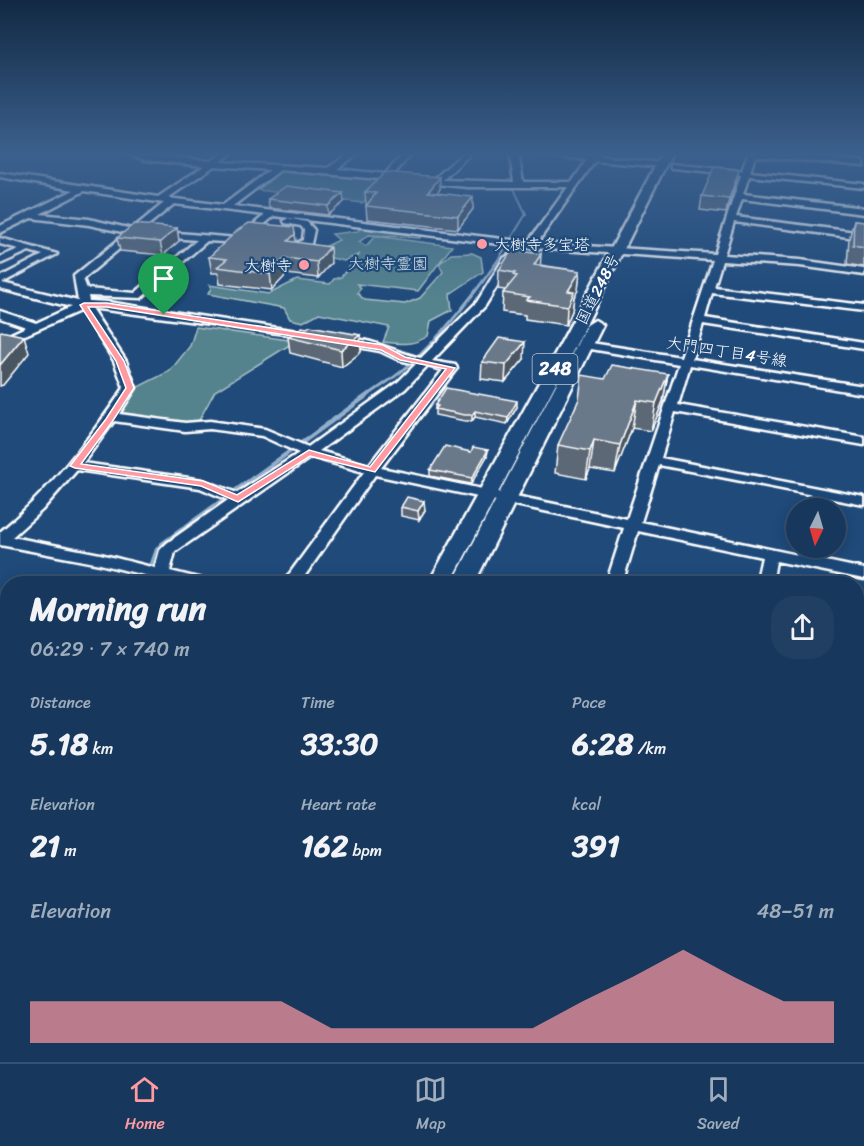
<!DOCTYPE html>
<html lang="en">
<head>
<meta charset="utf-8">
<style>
	:root { --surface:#17385c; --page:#203f62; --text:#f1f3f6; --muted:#9eacbb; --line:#365272; --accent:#ff9aa2 }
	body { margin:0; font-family:Sriracha,"Klee One",sans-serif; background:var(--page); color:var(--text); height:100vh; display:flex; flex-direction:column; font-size:22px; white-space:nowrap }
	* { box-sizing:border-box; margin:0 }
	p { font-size:20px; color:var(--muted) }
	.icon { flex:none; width:33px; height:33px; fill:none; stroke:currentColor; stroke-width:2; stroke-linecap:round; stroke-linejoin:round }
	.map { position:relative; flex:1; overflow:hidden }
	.details { position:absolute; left:0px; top:576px; width:864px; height:486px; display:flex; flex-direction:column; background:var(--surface); border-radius:24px 24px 0 0; box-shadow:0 3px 15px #0003,0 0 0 2px var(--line) }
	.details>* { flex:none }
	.needle { width:39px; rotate:185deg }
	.buttons { position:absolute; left:786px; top:498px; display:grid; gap:12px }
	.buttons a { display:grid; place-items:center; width:60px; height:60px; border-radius:50%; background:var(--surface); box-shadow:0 3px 15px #0003,0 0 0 2px var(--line); font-size:30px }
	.pin { position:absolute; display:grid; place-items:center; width:51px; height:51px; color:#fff; margin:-62px -26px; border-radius:50% 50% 50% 0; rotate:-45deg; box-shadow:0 0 6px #0007 }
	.pin .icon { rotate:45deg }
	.round { display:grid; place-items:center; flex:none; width:63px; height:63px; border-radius:24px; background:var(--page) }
	.overview { display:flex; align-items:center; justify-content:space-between; height:102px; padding:0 30px }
	h1 { font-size:33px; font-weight:800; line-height:45px }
	.metrics { display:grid; grid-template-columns:repeat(3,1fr); gap:9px; height:102px; padding:6px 30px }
	.metrics div { display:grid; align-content:center }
	.metrics b { font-size:30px; font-weight:800 }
	.metrics small { font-size:16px; font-weight:400 }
	.metrics p { font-size:16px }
	.chart { height:168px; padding:12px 30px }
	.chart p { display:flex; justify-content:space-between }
	.chart svg { width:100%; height:108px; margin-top:6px; fill:var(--accent); opacity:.7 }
	.menu { display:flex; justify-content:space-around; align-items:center; height:84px; border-top:2px solid var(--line); background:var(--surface); font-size:16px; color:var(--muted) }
	.menu a { display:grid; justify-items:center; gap:3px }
	.menu .on { color:var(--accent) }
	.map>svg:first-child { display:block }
</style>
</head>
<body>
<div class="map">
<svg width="864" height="1062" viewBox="0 0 864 1062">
	<rect width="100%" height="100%" fill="#1f4a7a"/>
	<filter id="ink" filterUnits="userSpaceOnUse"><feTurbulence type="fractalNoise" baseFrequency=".0167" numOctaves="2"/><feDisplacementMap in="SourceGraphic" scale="12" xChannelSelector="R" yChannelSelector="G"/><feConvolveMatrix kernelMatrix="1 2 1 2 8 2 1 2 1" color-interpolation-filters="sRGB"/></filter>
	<g filter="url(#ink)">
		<!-- green -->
		<path fill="#55838d" stroke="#aac1c6" stroke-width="1.5" d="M283,170L390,180L362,203L258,190Z
			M361,227L421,233L420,238L369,235L359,242L366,246L375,236L452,246L418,291L357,284L361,288L357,293L365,300L405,304L420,298L443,272L439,264L451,254L472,253L481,257L483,272L450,294L452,310L431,321L428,336C413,346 400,344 383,342L389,327L319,313L303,322L290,319L284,308L208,294L211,288L209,285L269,294L297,280L330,284L334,279L341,277L360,254L344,261L331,258L330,253L320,249L339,240L332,234L358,231Z
			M196,327L296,341L215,391L198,422L182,423L118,415L136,388L170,371L190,346Z"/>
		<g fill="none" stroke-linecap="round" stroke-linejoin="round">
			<!-- stream-far3 -->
			<path stroke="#93afcb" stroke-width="2" d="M498,260L526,214L514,189L508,153"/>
			<!-- stream-far2 -->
			<path stroke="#93afcb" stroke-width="3" d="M367,396C381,386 396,377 409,365C443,335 473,296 499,259"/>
			<!-- stream-far1 -->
			<path stroke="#93afcb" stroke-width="4.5" d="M151,567L157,550L162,544L369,394"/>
			<!-- stream -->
			<path stroke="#93afcb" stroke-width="5" d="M146,584L152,566
				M0,662L8,659"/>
			<!-- minor casing -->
			<g stroke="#fff" stroke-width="5">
				<path id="minor" d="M126,153L211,161L223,153H232L220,162L328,168L350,153H359L337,169L385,174L404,153H412L393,175L434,179L463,153H471L443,180L514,182L510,153H518L523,182H572L587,160L543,155L539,153L590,155L592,153H600L598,156L661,163H664V167L595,161L537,243L715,254L741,175L674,168H671V164L742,171L748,153H775L864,162V166L755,156L750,172L864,184V188L749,176L743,194L864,208V214L742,199L736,217L864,233V239L734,222L724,255L800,260L864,269V275L800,266L722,261L714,287L864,305V311L712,293L705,318L864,343V349L703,324L692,359L864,386V394L690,365L678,405L864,437V445L675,412L661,458L864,497V505L659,465L641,522L864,569V579L776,561L772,584H756L762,557L638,531L622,584H606L624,528L375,475L299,584H282L364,472L311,457L175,552L170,571L206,580L208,584H177L167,581L166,584H150L152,577L100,564L0,545V532C49,491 88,441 124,388L114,361L82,310L0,346V339L26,327L0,318V311L36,323L71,307L0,289V277L43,255L29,251L0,264V257L19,249L0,244V238L57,254L2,283L78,301L74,276L127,233L89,225L31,218L0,233V226L74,190L0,177V173L158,197L204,166L145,160ZM214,166L270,170L223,205L168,198ZM280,170L468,187H568L528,242L233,206ZM84,191L164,203L132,229L89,219L40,214ZM174,204L265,215L237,238L142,230ZM274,216L531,248L713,260L681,357L585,342L579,345L585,348L679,364L627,519L381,468L457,368L455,365L432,361L485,306L514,258L509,255L504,258L477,302L421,358C395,353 365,334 337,339V343L380,351L399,360L416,364L397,383L308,447L265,429L210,421L185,423L119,414L136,388L126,361L91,308L315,338L317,336L311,333L107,302L89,301L88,296L141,298L207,241L242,243ZM136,235L197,240L135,293L87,289L83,279ZM427,366L443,370L369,465L319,451L405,389ZM114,421L185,431L210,429L262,436L299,453L237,493L203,480L83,463ZM77,470L200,488L228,500L167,543L160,550L155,568L100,554L12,537L42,510Z
					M288,218L307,222L314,230L311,244L297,247V243L303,240L304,230L301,226L285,223L284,221Z
					M8,663V676L0,679V665Z
					M856,754L864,756V772L856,770Z
					M0,810L8,812V830L0,828Z
					M856,932L864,933V955L856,954Z
					M0,954H8V998L0,1001Z
					M448,1054H473L472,1062H446Z
					M490,1054H555L558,1062H493Z"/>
			</g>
			<!-- highway casing -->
			<g stroke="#fff" stroke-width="5">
				<path id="highway" d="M662,153H672L578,341L450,584H428L562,341Z
					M595,320L603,325L474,584H452L587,325Z
					M168,1054H204L201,1062H165Z
					M207,1054H243L240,1062H204Z"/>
			</g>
			<!-- minor -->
			<use href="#minor" fill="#1f4a7a" fill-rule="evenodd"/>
			<!-- highway -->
			<use href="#highway" fill="#1f4a7a" fill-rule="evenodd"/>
		</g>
		<!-- wall -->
		<path fill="#5b6876" stroke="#fff" stroke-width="1.5" d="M736,183L726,213L700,210L702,196Z
			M440,189L437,193L473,209L458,229L367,219L366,206L367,205H366L365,192Z
			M268,199L344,202L328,215L269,208Z
			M854,221L864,222V267L847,264L849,239Z
			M177,228L179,241L163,255L120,251L117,238Z
			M295,234L296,243L331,263L318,278L287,274L272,290L220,284L218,273H212L209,257Z
			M540,265L580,271L578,290L574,297L572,311L566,325L525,319V315L502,312L503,293L505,290L498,289L499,270Z
			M307,328L360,335L361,352L342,367L290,353L288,337Z
			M524,359L505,382L481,379L482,362Z
			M668,374L663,401L651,431L632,428L615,473L590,469L586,479L555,473L558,445L605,379Z
			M435,405L517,407L507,424L475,417L472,421H465L435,415Z
			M488,450L487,456L471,484L430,476V470L471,452Z
			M401,507L425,510L419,520L401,516Z
			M133,1054H155L151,1062H136Z
			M263,1054H324L321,1062H281Z"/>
		<!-- shaded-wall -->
		<path fill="#4a5560" stroke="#fff" stroke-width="1.5" d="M739,170L736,183L726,213L729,199Z
			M440,177V189L428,205V192Z
			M343,193L344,202L328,215V206Z
			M473,197V209L458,229V216Z
			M177,228L179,241L163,255L160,242Z
			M295,234L297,249L288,241Z
			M330,247L331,263L318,278L317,262Z
			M541,254L540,272L534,265Z
			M285,258L287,274L272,290L270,274Z
			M580,271L578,290L574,297L572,311L566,325L568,291Z
			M360,335L361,352L342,367L341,350Z
			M24,336L29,353L3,385L0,386V365Z
			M525,342L524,359L505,382L506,365Z
			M668,374L663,401L651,431L656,403Z
			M637,400L632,428L615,473L620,445Z
			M517,401V407L507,424L508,418Z
			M475,411V417L472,421V415Z
			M594,440L590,469L586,479L590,451Z
			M488,450L487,456L471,484L472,478Z
			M424,501L425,510L419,520L418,511Z
			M144,1054H155L151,1062H146Z
			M317,1054H324L321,1062H314Z"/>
		<!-- building -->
		<path fill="#6a7989" stroke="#fff" stroke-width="1.5" d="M714,167L739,170L729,199L702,196Z
			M385,172L440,177L428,192L473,197L458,216L366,206L376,193L365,192Z
			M286,186L343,193L328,206L268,199Z
			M854,221L864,222V247L853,245Z
			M249,223L294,227L295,234L288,241L330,247L317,262L285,258L270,274L217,267L227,259L209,257L238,230Z
			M134,224L177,228L160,242L117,238Z
			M512,250L541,254L534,265L580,271L568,291L574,292L568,306L526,300L530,297L503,293L517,276L513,275L515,273L499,270Z
			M310,326L360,335L341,350L288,337L302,327L307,328Z
			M1,331L24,336L0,365V333Z
			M499,338L525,342L506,365L482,362Z
			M612,365L668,374L656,403L637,400L620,445L594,440L590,451L558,445L579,399L582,375L605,379Z
			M446,388L517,401L508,418L475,411L472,415H465L435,409L438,406L435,405Z
			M445,446L471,452L473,447L488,450L472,478L430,470Z
			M407,497L424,501L418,511L401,507Z
			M289,1054H317L314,1062H308Z"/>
	</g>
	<!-- sky -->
	<linearGradient id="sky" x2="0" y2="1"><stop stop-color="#112943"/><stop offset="0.51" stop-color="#3c608d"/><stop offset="1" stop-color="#3c608d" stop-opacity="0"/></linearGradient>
	<rect width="864" height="302" fill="url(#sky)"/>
	<!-- route -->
	<path fill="#ff9aa2" stroke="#fff" stroke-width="1.5" fill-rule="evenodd" d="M107,303L383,345L405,357L455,368L375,472L310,456L238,502L201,486L75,468L70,466L106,419L126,388L116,361L80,305L84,303ZM88,307H107L381,350L400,360L446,369L370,467L309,450L237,495L203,481L81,464L112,422L134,388L124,361Z"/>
	<!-- markers -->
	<g fill="#ff9aa2" stroke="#1f4a7a" stroke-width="2">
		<circle cx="482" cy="244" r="6"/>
		<circle cx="304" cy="265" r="6"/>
	</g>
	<g text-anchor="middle" stroke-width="4.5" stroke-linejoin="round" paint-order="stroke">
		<!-- far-poi labels -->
		<g font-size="16" fill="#fff" stroke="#1f4a7a" text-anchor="start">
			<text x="494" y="250">大樹寺多宝塔</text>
			<text x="292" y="271" text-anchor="end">大樹寺</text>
		</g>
		<!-- far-park labels -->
		<g font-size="16" fill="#d4e0e2" stroke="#1f4a7a">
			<text x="388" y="269">大樹寺霊園</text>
		</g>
		<!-- far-street labels -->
		<g font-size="16" fill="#fff" stroke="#1f4a7a">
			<text transform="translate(597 289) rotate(-63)" y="6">国道248号</text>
			<text transform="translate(727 351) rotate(9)" y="6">大門四丁目4号線</text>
		</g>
		<!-- shield labels -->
		<rect fill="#1f4a7a" stroke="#bcc9d7" stroke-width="1.5" x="532.5" y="354" width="45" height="30" rx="4.5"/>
		<g font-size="18" font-weight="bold" fill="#fff">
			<text x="555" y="375">248</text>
		</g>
	</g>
</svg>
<div class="buttons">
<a><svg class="needle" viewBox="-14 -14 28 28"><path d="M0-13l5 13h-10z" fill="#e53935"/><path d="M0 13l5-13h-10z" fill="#9eacbb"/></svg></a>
</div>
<div class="pin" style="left:164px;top:315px;background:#1e9e55"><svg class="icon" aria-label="arrive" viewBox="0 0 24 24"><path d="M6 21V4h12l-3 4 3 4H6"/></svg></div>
<section class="details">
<div class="overview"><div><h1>Morning run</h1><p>06:29 · 7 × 740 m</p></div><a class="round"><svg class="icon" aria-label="share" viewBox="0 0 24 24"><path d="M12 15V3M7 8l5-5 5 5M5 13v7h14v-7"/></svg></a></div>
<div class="metrics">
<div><p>Distance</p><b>5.18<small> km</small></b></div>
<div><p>Time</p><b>33:30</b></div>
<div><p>Pace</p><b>6:28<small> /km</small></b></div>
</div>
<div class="metrics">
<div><p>Elevation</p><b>21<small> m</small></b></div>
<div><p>Heart rate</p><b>162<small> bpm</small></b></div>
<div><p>kcal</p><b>391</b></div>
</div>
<div class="chart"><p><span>Elevation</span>48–51 m</p>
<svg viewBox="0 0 160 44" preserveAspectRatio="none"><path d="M0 44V27L10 27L20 27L30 27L40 27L50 27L60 38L70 38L80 38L90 38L100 38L110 27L120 17L130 6L140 17L150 27L160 27V44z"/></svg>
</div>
</section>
</div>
<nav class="menu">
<a class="on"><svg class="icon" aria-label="home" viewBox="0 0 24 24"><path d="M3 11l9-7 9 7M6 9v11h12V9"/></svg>Home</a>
<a><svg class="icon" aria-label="map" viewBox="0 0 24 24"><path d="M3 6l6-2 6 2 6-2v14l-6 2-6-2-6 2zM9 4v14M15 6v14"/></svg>Map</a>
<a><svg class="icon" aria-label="saved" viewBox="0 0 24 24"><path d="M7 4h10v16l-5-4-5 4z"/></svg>Saved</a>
</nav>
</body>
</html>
